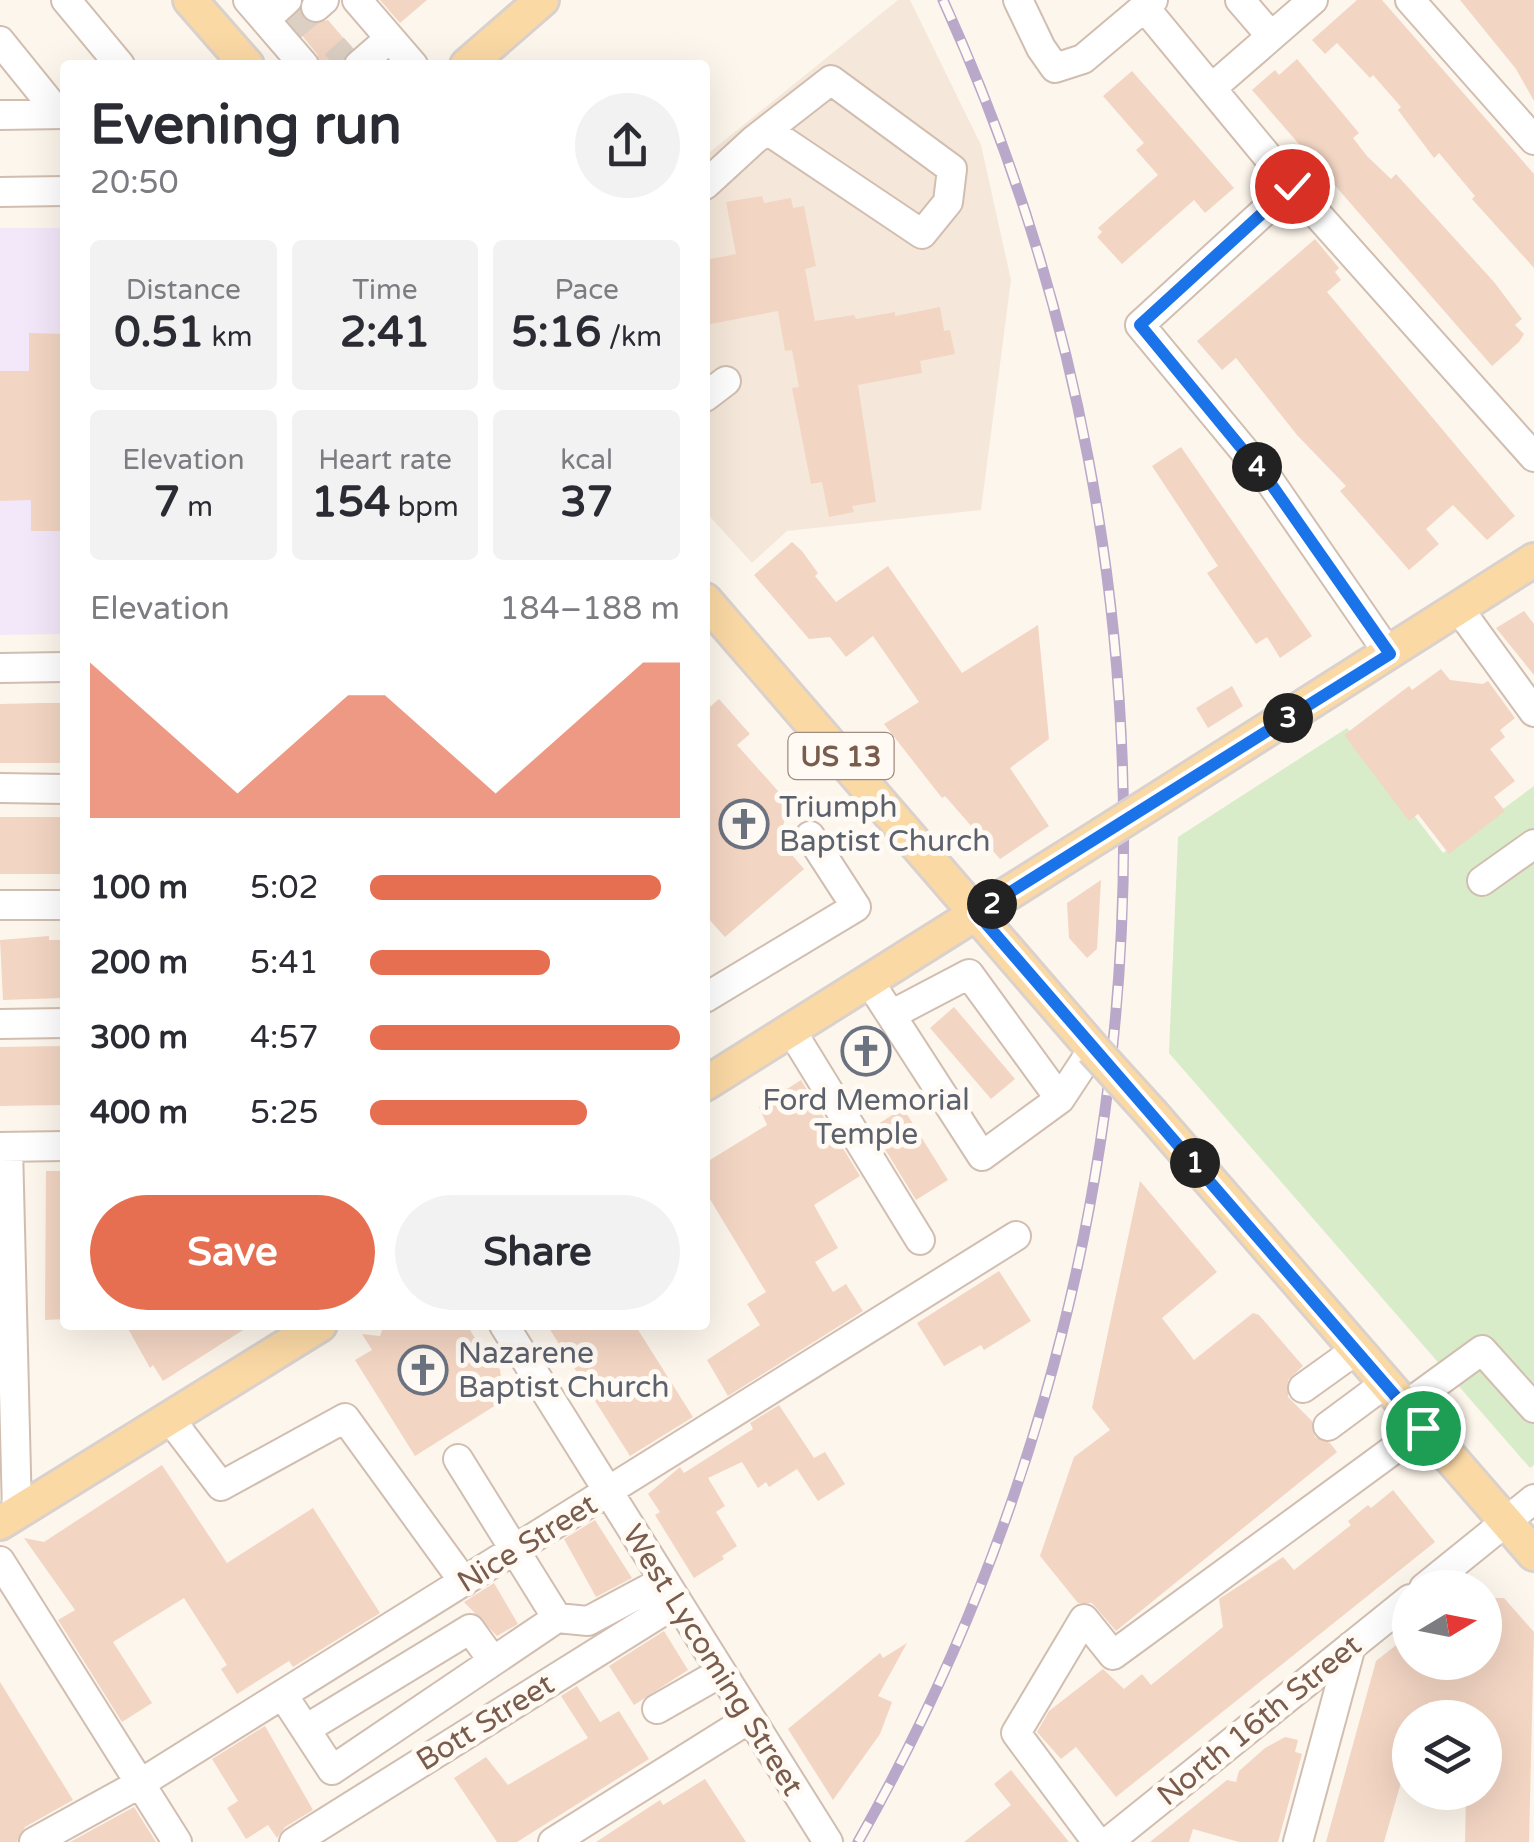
<!DOCTYPE html>
<html lang="en">
<head>
<meta charset="utf-8">
<style>
	:root { --surface:#fff; --page:#f2f2f3; --text:#2b2b33; --muted:#7c7c81; --accent:#e76f51 }
	body { margin:0; font-family:"Varela Round",sans-serif; background:var(--page); color:var(--text); height:100vh; display:flex; flex-direction:column; font-size:38px; white-space:nowrap }
	* { box-sizing:border-box; margin:0 }
	p { font-size:32px; color:var(--muted) }
	.icon { flex:none; width:55px; height:55px; fill:none; stroke:currentColor; stroke-width:2; stroke-linecap:round; stroke-linejoin:round }
	.map { position:relative; flex:1; overflow:hidden }
	.panel { position:absolute; left:60px; top:60px; width:650px; height:1270px; display:flex; flex-direction:column; background:var(--surface); border-radius:10px; box-shadow:0 10px 40px #0002 }
	.panel>* { flex:none }
	.needle { width:65px; rotate:80deg }
	.fabs { position:absolute; left:1392px; top:1570px; display:grid; gap:20px }
	.fabs a { display:grid; place-items:center; width:110px; height:110px; border-radius:50%; background:var(--surface); box-shadow:0 10px 40px #0002; font-size:50px }
	.pin { position:absolute; display:grid; place-items:center; width:85px; height:85px; color:#fff; margin:-42px; border:5px solid #fff; border-radius:50%; box-shadow:0 2px 10px #0007 }
	.km { position:absolute; width:50px; height:50px; margin:-25px; border-radius:50%; background:#222; color:#fff; font-size:28px; line-height:50px; text-align:center }
	.round { display:grid; place-items:center; flex:none; width:105px; height:105px; border-radius:52px; background:var(--page) }
	.head { display:flex; align-items:center; justify-content:space-between; height:170px; padding:0 30px }
	h1 { font-size:55px; font-weight:800; line-height:75px }
	.stats { display:grid; grid-template-columns:repeat(3,1fr); gap:15px; height:170px; padding:10px 30px }
	.stats div { display:grid; align-content:center; border-radius:10px; background:var(--page); text-align:center }
	.stats b { font-size:42px; font-weight:800 }
	.stats small { font-size:28px; font-weight:400 }
	.stats p { font-size:28px }
	.chart { height:280px; padding:20px 30px }
	.chart p { display:flex; justify-content:space-between }
	.chart svg { width:100%; height:180px; margin-top:10px; fill:var(--accent); opacity:.7 }
	.button { display:flex; gap:20px; margin-top:auto; padding:20px 30px }
	.button a { flex:1; height:115px; border-radius:60px; background:var(--accent); color:#fff; font-size:40px; font-weight:800; line-height:115px; text-align:center }
	.button a+a { background:var(--page); color:var(--text) }
	ul { padding:0 30px; list-style:none; font-size:32px }
	li { display:grid; grid-template-columns:160px 120px 1fr; align-items:center; height:75px }
	li i { height:25px; border-radius:12px; background:var(--accent) }
	.map>svg:first-child { display:block }
</style>
</head>
<body>
<div class="map">
<svg width="1534" height="1842" viewBox="0 0 1534 1842">
	<rect width="100%" height="100%" fill="#fdf6ec"/>
	<!-- residential -->
	<path fill="#f5e8da" d="M898,0H910L981,145L1011,280L981,510L787,531L752,563L705,511V156Z"/>
	<!-- education -->
	<path fill="#f3e8fa" d="M0,228H65V634L0,635Z"/>
	<!-- green -->
	<path fill="#d8ecc9" d="M1347,728L1443,853L1534,786V1465L1530,1468L1169,1053L1178,837Z"/>
	<!-- building -->
	<path fill="#f3d5c3" d="M380,0H427L400,23Z
		M1357,0H1382L1534,174V268L1472,199L1475,196L1439,153L1434,158L1398,110L1401,107L1373,75L1370,78L1337,43L1325,54L1312,40Z
		M1460,0H1534V101L1516,69Z
		M300,12L311,24L328,20L352,48L342,65H321L317,54L290,21Z
		M1297,59L1359,133L1353,138L1367,156L1391,179L1396,174L1494,282L1522,319L1515,325L1524,334L1519,342L1492,366L1252,90L1275,70L1279,75Z
		M1132,71L1234,188L1205,213L1194,200L1122,264L1097,237L1102,232L1098,228L1158,175L1136,150L1144,143L1103,96Z
		M762,196L764,203L791,198L793,208L804,206L816,266L805,269L815,321L854,315L856,319L895,312V316L940,307L944,331L950,330L955,354L920,361L922,373L858,385L876,502L852,506L854,512L829,517L822,482L811,484L792,388L799,387L792,350L785,351L778,311L705,325V260L736,254L726,202Z
		M1315,239L1339,268L1335,272L1341,280L1327,292L1515,516L1487,540L1453,505L1426,529L1439,544L1409,570L1340,491L1346,486L1297,435L1236,358L1222,370L1197,341Z
		M29,333L65,334V531H31V500L0,501V371H29Z
		M1181,447L1312,636L1280,658L1267,637L1256,644L1218,589L1207,573L1218,566L1152,466Z
		M792,542L802,551L818,573L815,576L836,602L888,566L962,673L1038,625L1049,739L1010,768L1049,826L1000,859L945,796L942,798L884,724L919,702L873,636L846,657L830,637L809,639L754,575Z
		M1524,611L1534,624V675L1496,628Z
		M1441,669L1450,680L1483,684L1488,681L1515,718L1500,730L1505,737L1490,749L1515,781L1494,797L1505,811L1449,854L1418,814L1409,821L1344,735L1409,686L1412,690Z
		M1232,686L1243,706L1208,728L1196,708Z
		M719,699L750,734L737,745L786,800L788,808L779,840L804,869L725,937L705,915V711Z
		M42,703H65V763H0V704Z
		M0,817H65V874H0Z
		M1101,880L1097,949L1087,958L1069,938L1067,903Z
		M49,936V940H65L62,998L3,1000L0,940Z
		M954,1007L1015,1079L991,1099L930,1028Z
		M65,1046V1105L0,1106V1047Z
		M801,1080L860,1176L814,1205L838,1248L815,1262L833,1292L846,1284L863,1311L728,1396L707,1360L760,1325L747,1304L766,1292L705,1191V1163L767,1125L759,1107Z
		M903,1108L948,1180L916,1200L872,1128Z
		M46,1171H65V1319L45,1320Z
		M1140,1181L1217,1272L1162,1318L1194,1360L1253,1313L1259,1315L1303,1366L1288,1380V1397L1312,1421L1315,1437L1330,1443L1337,1452L1116,1631L1092,1603H1078L1040,1556L1074,1457L1110,1430L1092,1408Z
		M999,1271L1031,1321L984,1350L981,1345L944,1366L917,1323Z
		M126,1325H251L163,1381L153,1365L150,1368Z
		M393,1325H467L476,1340L486,1346V1354L493,1358L494,1366L500,1369L503,1393L493,1399L496,1405L415,1456L355,1360L372,1350L362,1334L380,1336L383,1328Z
		M547,1325H635L693,1417L630,1456Z
		M779,1405L814,1458L825,1452L845,1484L818,1501L797,1469L769,1487L766,1482L758,1488L742,1462L708,1478L725,1506L716,1512L737,1546L722,1556L724,1559L694,1578L655,1515L660,1512L648,1494L680,1467L684,1473L753,1429L750,1423Z
		M162,1465L227,1563L313,1508L380,1613L293,1667L289,1661L237,1694L221,1669L227,1665L184,1598L113,1642L152,1703L122,1722L58,1620L75,1610L24,1538L44,1542Z
		M1393,1490L1435,1542L1116,1797L1076,1747L1061,1759L1037,1732L1049,1711L1103,1669L1124,1689L1142,1674L1151,1685L1223,1627L1219,1599L1283,1557L1294,1570L1351,1525L1348,1521L1368,1505L1371,1508Z
		M595,1520L632,1578L596,1597L564,1539Z
		M494,1583L518,1624L497,1636L464,1602Z
		M1485,1598H1504L1534,1632L1529,1842H1465L1466,1796H1485V1718H1410V1751L1384,1842H1326L1376,1661L1410,1634V1662H1485Z
		M664,1631L688,1670L634,1705L609,1666Z
		M907,1643L878,1696L892,1702L880,1734L833,1800L788,1729L880,1653L883,1658Z
		M0,1682L73,1800L25,1827L17,1842H0Z
		M577,1686L600,1722L619,1711L649,1759L517,1842H497L454,1778L486,1757L508,1785L588,1738L561,1696Z
		M265,1726L313,1810L285,1827L277,1838L268,1825L246,1839L227,1808L238,1801L212,1759Z
		M1285,1737L1298,1740L1295,1752L1302,1754L1278,1842H1239L1193,1829L1189,1842H1150L1227,1780L1236,1782L1239,1771L1265,1748Z
		M1011,1770L1069,1842H964L1011,1805L994,1784Z
		M705,1779L746,1842H596L660,1800L663,1805Z
		M134,1807L156,1842H70Z"/>
	<g fill="none" stroke-linecap="round" stroke-linejoin="round">
		<!-- minor-tunnel -->
		<path stroke="#dcd0c4" stroke-width="28" stroke-dasharray="28 14" stroke-linecap="butt" d="M288,30L316,7
			M334,65L353,48"/>
		<!-- minor casing -->
		<g stroke="#d1beb0" stroke-width="32">
			<path id="minor" d="M66,0L120,65
				M248,0L304,65
				M357,0L413,65
				M1018,0L1041,48L1055,68L1083,59L1153,0
				M1240,0L1271,36
				M1410,0L1534,140
				M316,7L324,0
				M1145,8L1292,186L1534,457
				M265,20L287,0
				M0,41L59,114
				M359,65L389,39
				M1213,87L1313,0
				M0,115L65,114
				M705,185L754,140L831,80L952,169L948,202L922,234L767,130
				M1292,186L1140,325L1271,483L1389,654
				M0,192L65,191
				M705,397L726,381
				M1459,609L1534,712
				M0,668L65,667
				M0,788L65,789
				M1482,881L1534,844
				M0,905H65
				M869,981L982,1156L1060,1099L1093,1049
				M705,998L856,907L810,836
				M891,1015L969,974L1060,1099
				M0,1024L65,1023
				M791,1030L920,1240
				M0,1147L65,1146
				M8,1147L17,1513
				M504,1325L828,1842
				M1303,1388L1356,1350
				M1405,1406L1482,1350L1534,1408
				M170,1419L221,1486L345,1418L464,1582
				M1328,1426L1386,1383
				M458,1459L557,1618L588,1621L663,1581
				M0,1561L177,1842
				M1424,1588L1534,1499
				M283,1695L332,1770L557,1618
				M657,1709L720,1673
				M306,1729L470,1629L493,1661
				M34,1842L141,1783L1016,1236
				M294,1842L676,1603
				M553,1842L749,1719
				M1097,1842L1016,1733L1084,1619L1113,1655L1423,1428
				M1108,1842L1410,1599
				M1298,1842L1351,1646"/>
		</g>
		<!-- major casing -->
		<g stroke="#dad1cd" stroke-width="38">
			<path id="major" d="M190,0L247,65
				M467,65L542,0
				M705,600L1093,1049
				M1164,795L1534,560
				M705,1084L1101,835
				M1153,1115L1534,1554
				M0,1523L320,1325"/>
		</g>
		<!-- minor -->
		<use href="#minor" stroke="#fff" stroke-width="28"/>
		<!-- major -->
		<use href="#major" stroke="#fbd9a5" stroke-width="32"/>
		<!-- rail casing -->
		<g stroke="#b9a8c9" stroke-width="11">
			<path id="rail" d="M858,1842C1178,1277 1212,592 943,0"/>
		</g>
		<!-- rail -->
		<use href="#rail" stroke="#fffaf3" stroke-width="8" stroke-dasharray="22" stroke-linecap="butt"/>
		<!-- major-bridge casing -->
		<g stroke="#dad1cd" stroke-width="38" stroke-linecap="butt">
			<path id="major-bridge" d="M1101,835L1164,795
				M1093,1049L1153,1115"/>
		</g>
		<!-- major-bridge -->
		<use href="#major-bridge" stroke="#fbd9a5" stroke-width="32"/>
	</g>
	<g fill="none" stroke-linecap="round" stroke-linejoin="round">
		<!-- route casing -->
		<g stroke="#fff" stroke-width="20">
			<path id="route" d="M1292,186L1140,325L1271,484L1390,654L977,913L1423,1428"/>
		</g>
		<!-- route -->
		<use href="#route" stroke="#1a73e8" stroke-width="12"/>
	</g>
	<!-- icons -->
	<defs>
		<g id="church-ring" transform="scale(2.5)"><circle r="9.5" fill="#fffaf3" stroke="#6b7280" stroke-width="1.5"/><path d="M-1.2-6h2.4v3.5h3.3v2.4h-3.3V6h-2.4V-.1h-3.3v-2.4h3.3Z" fill="#6b7280"/></g>
	</defs>
	<g fill-rule="evenodd">
		<use href="#church-ring" x="744" y="824"/>
		<use href="#church-ring" x="866" y="1051"/>
		<use href="#church-ring" x="423" y="1370"/>
	</g>
	<g text-anchor="middle" stroke-width="10" stroke-linejoin="round" paint-order="stroke">
		<!-- shield labels -->
		<rect fill="#fffaf3" stroke="#a28b7f" stroke-width="2.5" x="788.5" y="733" width="105" height="46" rx="8"/>
		<g font-size="28" font-weight="bold" fill="#7a5c4d">
			<text x="841" y="766">US 13</text>
		</g>
		<!-- worship labels -->
		<g font-size="30" fill="#5b616d" stroke="#fffaf3" text-anchor="start">
			<text x="779" y="817">Triumph<tspan x="779" dy="34">Baptist Church</tspan></text>
			<text x="866" y="1110" text-anchor="middle">Ford Memorial<tspan x="866" dy="34">Temple</tspan></text>
			<text x="458" y="1363">Nazarene<tspan x="458" dy="34">Baptist Church</tspan></text>
		</g>
		<!-- street labels -->
		<g font-size="30" fill="#7a5c4d" stroke="#fffaf3">
			<text transform="translate(527 1543) rotate(-32)" y="10">Nice Street</text>
			<text transform="translate(713 1660) rotate(58)" y="10">West Lycoming Street</text>
			<text transform="translate(1259 1720) rotate(-39)" y="10">North 16th Street</text>
			<text transform="translate(485 1722) rotate(-32)" y="10">Bott Street</text>
		</g>
	</g>
</svg>
<div class="fabs">
<a><svg class="needle" viewBox="-14 -14 28 28"><path d="M0-13l5 13h-10z" fill="#e53935"/><path d="M0 13l5-13h-10z" fill="#7c7c81"/></svg></a>
<a><svg class="icon" aria-label="layers" viewBox="0 0 24 24"><path d="M12 4l9 5-9 5-9-5zM3 14l9 5 9-5"/></svg></a>
</div>
<div class="pin" style="left:1423px;top:1428px;background:#1e9e55"><svg class="icon" aria-label="arrive" viewBox="0 0 24 24"><path d="M6 21V4h12l-3 4 3 4H6"/></svg></div>
<div class="pin" style="left:1292px;top:186px;background:#d93025"><svg class="icon" aria-label="check" viewBox="0 0 24 24"><path d="M5 12l5 5 9-10"/></svg></div>
<b class="km" style="left:1195px;top:1163px">1</b>
<b class="km" style="left:992px;top:904px">2</b>
<b class="km" style="left:1288px;top:718px">3</b>
<b class="km" style="left:1257px;top:467px">4</b>
<section class="panel">
<div class="head"><div><h1>Evening run</h1><p>20:50</p></div><a class="round"><svg class="icon" aria-label="share" viewBox="0 0 24 24"><path d="M12 15V3M7 8l5-5 5 5M5 13v7h14v-7"/></svg></a></div>
<div class="stats">
<div><p>Distance</p><b>0.51<small> km</small></b></div>
<div><p>Time</p><b>2:41</b></div>
<div><p>Pace</p><b>5:16<small> /km</small></b></div>
</div>
<div class="stats">
<div><p>Elevation</p><b>7<small> m</small></b></div>
<div><p>Heart rate</p><b>154<small> bpm</small></b></div>
<div><p>kcal</p><b>37</b></div>
</div>
<div class="chart"><p><span>Elevation</span>184–188 m</p>
<svg viewBox="0 0 160 44" preserveAspectRatio="none"><path d="M0 44V6L10 14L20 22L30 30L40 38L50 30L60 22L70 14L80 14L90 22L100 30L110 38L120 30L130 22L140 14L150 6L160 6V44z"/></svg>
</div>
<ul>
<li><b>100 m</b>5:02<i style="width:94%"></i></li>
<li><b>200 m</b>5:41<i style="width:58%"></i></li>
<li><b>300 m</b>4:57<i style="width:100%"></i></li>
<li><b>400 m</b>5:25<i style="width:70%"></i></li>
</ul>
<div class="button"><a>Save</a><a>Share</a></div>
</section>
</div>
</body>
</html>
